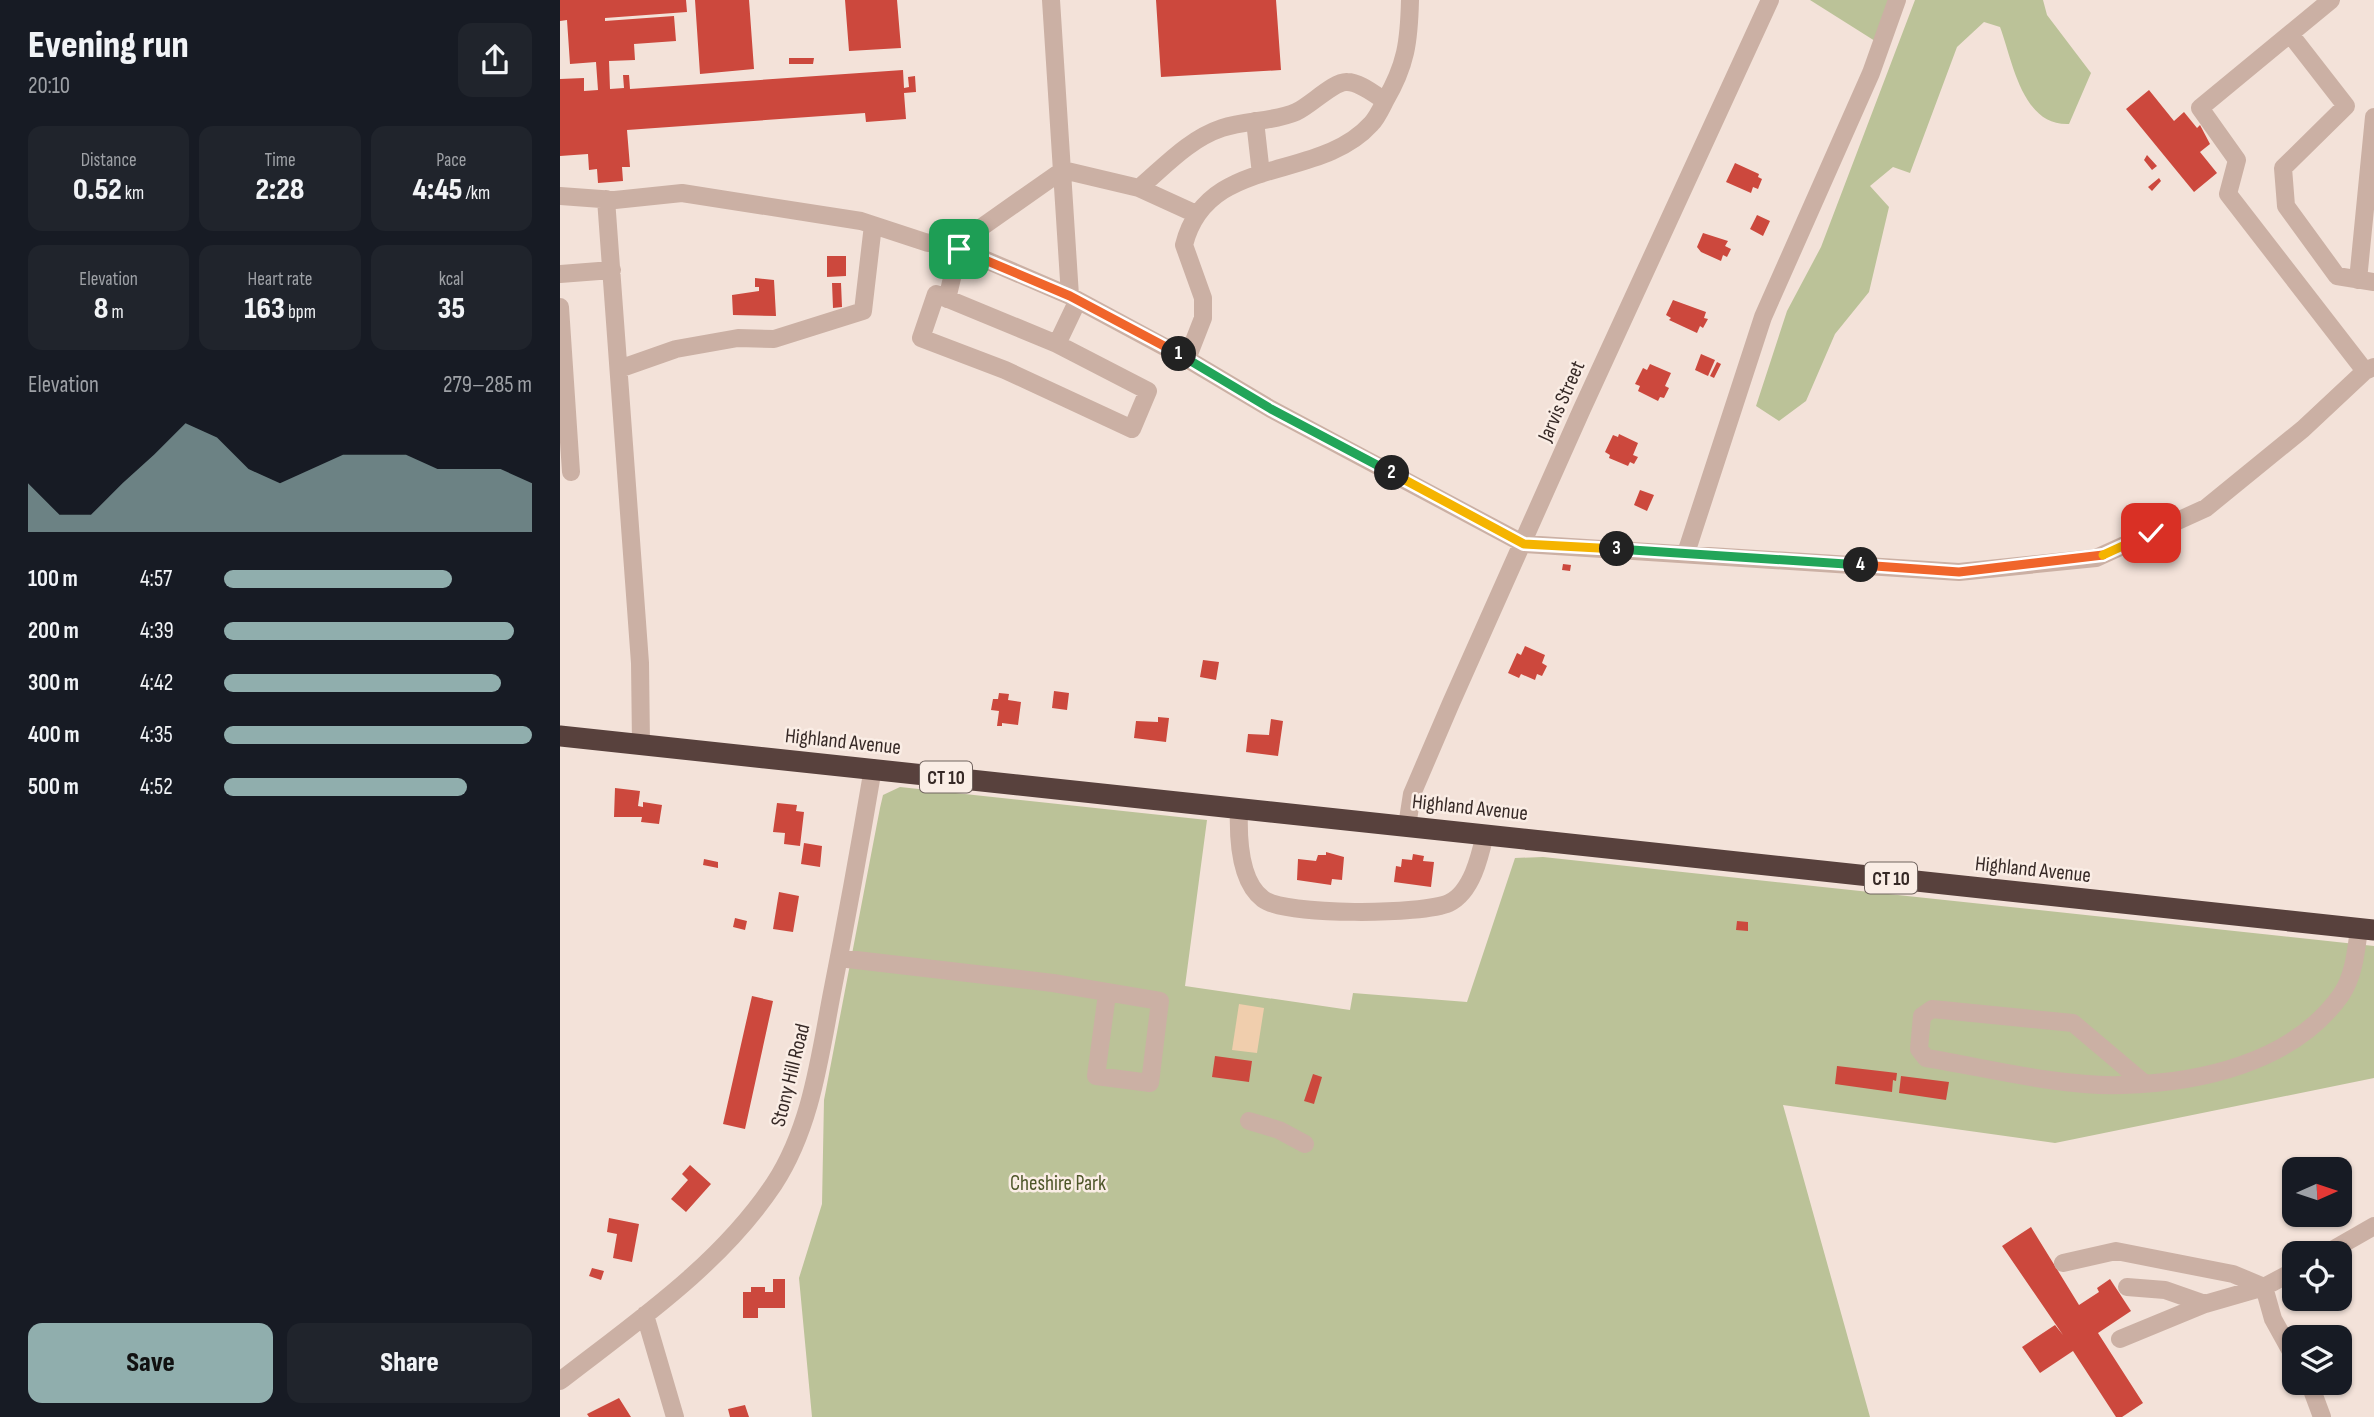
<!DOCTYPE html>
<html lang="en">
<head>
<meta charset="utf-8">
<style>
	:root { --surface:#171b24; --page:#20242c; --text:#f1f3f6; --muted:#9ea1a6; --accent:#90aead }
	body { margin:0; font-family:"Sofia Sans Condensed",sans-serif; background:var(--page); color:var(--text); height:100vh; display:flex; flex-direction:column; font-size:26px; white-space:nowrap }
	* { box-sizing:border-box; margin:0 }
	p { font-size:23px; color:var(--muted) }
	.icon { flex:none; width:38px; height:38px; fill:none; stroke:currentColor; stroke-width:2; stroke-linecap:round; stroke-linejoin:round }
	.map { position:relative; flex:1; overflow:hidden }
	.side { display:flex; flex-direction:column; background:var(--surface); width:560px }
	.side>* { flex:none }
	.needle { width:46px; rotate:87deg }
	.buttons { position:absolute; left:1722px; top:1157px; display:grid; gap:14px }
	.buttons a { display:grid; place-items:center; width:70px; height:70px; border-radius:14px; background:var(--surface); box-shadow:0 2px 5px #0004; font-size:35px }
	.pin { position:absolute; display:grid; place-items:center; width:60px; height:60px; color:#fff; margin:-30px; border-radius:14px; box-shadow:0 4px 10px #0006 }
	.km { position:absolute; width:35px; height:35px; margin:-18px; border-radius:50%; background:#222; color:#fff; font-size:19px; line-height:35px; text-align:center }
	.round { display:grid; place-items:center; flex:none; width:74px; height:74px; border-radius:14px; background:var(--page) }
	.summary { display:flex; align-items:center; justify-content:space-between; height:119px; padding:0 28px }
	h1 { font-size:38px; font-weight:800; line-height:52px }
	.figures { display:grid; grid-template-columns:repeat(3,1fr); gap:10px; height:119px; padding:7px 28px }
	.figures div { display:grid; align-content:center; border-radius:14px; background:var(--page); text-align:center }
	.figures b { font-size:30px; font-weight:800 }
	.figures small { font-size:19px; font-weight:400 }
	.figures p { font-size:19px }
	.chart { height:196px; padding:14px 28px }
	.chart p { display:flex; justify-content:space-between }
	.chart svg { width:100%; height:126px; margin-top:7px; fill:var(--accent); opacity:.7 }
	.cta { display:flex; gap:14px; margin-top:auto; padding:14px 28px }
	.cta a { flex:1; height:80px; border-radius:14px; background:var(--accent); color:#111; font-size:28px; font-weight:800; line-height:80px; text-align:center }
	.cta a+a { background:var(--page); color:var(--text) }
	ul { padding:0 28px; list-style:none; font-size:23px }
	li { display:grid; grid-template-columns:112px 84px 1fr; align-items:center; height:52px }
	li i { height:18px; border-radius:9px; background:var(--accent) }
	main { display:flex; flex:1; min-height:0 }
	.map>svg:first-child { display:block }
</style>
</head>
<body>
<main>
<section class="side">
<div class="summary"><div><h1>Evening run</h1><p>20:10</p></div><a class="round"><svg class="icon" aria-label="share" viewBox="0 0 24 24"><path d="M12 15V3M7 8l5-5 5 5M5 13v7h14v-7"/></svg></a></div>
<div class="figures">
<div><p>Distance</p><b>0.52<small> km</small></b></div>
<div><p>Time</p><b>2:28</b></div>
<div><p>Pace</p><b>4:45<small> /km</small></b></div>
</div>
<div class="figures">
<div><p>Elevation</p><b>8<small> m</small></b></div>
<div><p>Heart rate</p><b>163<small> bpm</small></b></div>
<div><p>kcal</p><b>35</b></div>
</div>
<div class="chart"><p><span>Elevation</span>279–285 m</p>
<svg viewBox="0 0 160 44" preserveAspectRatio="none"><path d="M0 44V27L10 38L20 38L30 27L40 17L50 6L60 11L70 22L80 27L90 22L100 17L110 17L120 17L130 22L140 22L150 22L160 27V44z"/></svg>
</div>
<ul>
<li><b>100 m</b>4:57<i style="width:74%"></i></li>
<li><b>200 m</b>4:39<i style="width:94%"></i></li>
<li><b>300 m</b>4:42<i style="width:90%"></i></li>
<li><b>400 m</b>4:35<i style="width:100%"></i></li>
<li><b>500 m</b>4:52<i style="width:79%"></i></li>
</ul>
<div class="cta"><a>Save</a><a>Share</a></div>
</section>
<div class="map">
<svg width="1814" height="1417" viewBox="0 0 1814 1417">
	<rect width="100%" height="100%" fill="#f3e2d9"/>
	<!-- green -->
	<path fill="#bbc298" d="M1250,0H1332L1315,41Z
		M1355,0H1483L1487,15L1531,73L1509,124C1462,126 1453,62 1440,27L1424,22L1397,47L1350,173L1333,167L1310,186L1329,207L1309,292L1275,334L1246,401L1219,421L1196,406L1227,311L1261,247Z
		M340,787L647,820L625,986L790,1010L793,993L907,1002L955,858L983,857L1814,946V1078L1495,1143L1223,1105L1310,1417H252L239,1278L262,1204L264,1100L320,808L323,795Z"/>
	<!-- sand -->
	<path fill="#f0cead" d="M679,1004L704,1008L697,1053L672,1050Z"/>
	<!-- building -->
	<path fill="#cc483d" d="M0,0H126L127,12L45,18V21L114,16L116,41L74,44L75,60L49,61L50,89L64,88L63,75H69L70,89L343,70L344,88L349,87L348,77L355,76L356,92L344,93L346,119L306,122L305,113L67,130L70,167H62L63,181L38,183L37,169L29,170L28,154L0,156V79L24,78V91L38,90L36,62L10,64L7,20L0,21Z
		M135,0H189L194,69L140,74Z
		M285,0H337L341,48L289,51Z
		M596,0H716L721,70L601,77Z
		M229,58H254L253,64H229Z
		M1589,90L1614,121L1624,112L1637,128L1640,125L1650,144L1640,152L1657,173L1634,192L1566,109Z
		M1587,155L1597,166L1592,170L1584,160Z
		M1175,163L1199,174L1198,177L1202,179L1198,189L1193,187L1191,193L1166,182Z
		M1599,178L1601,181L1592,191L1588,187Z
		M1197,215L1210,221L1203,236L1190,229Z
		M1143,233L1168,241L1165,246L1171,249L1167,257L1163,255L1161,261L1141,252L1137,247Z
		M267,256H286V276L267,277Z
		M195,278L214,280L216,316L173,315L172,295L199,291V287H195Z
		M272,283H281L282,307L273,308Z
		M1113,300L1146,312L1144,318L1148,319L1143,328L1140,326L1137,333L1109,320L1111,318L1106,315Z
		M1141,354L1155,360L1148,376L1135,370Z
		M1157,362L1161,364L1154,378L1150,376Z
		M1090,364L1111,373L1105,386L1109,388L1104,398L1100,397L1098,401L1078,391L1080,386L1075,384L1083,368L1087,370Z
		M1059,434L1078,443L1073,455L1078,457L1074,464L1070,462L1068,466L1049,458L1050,455L1045,452L1053,435L1058,437Z
		M1080,490L1094,495L1087,511L1074,505Z
		M1003,564L1011,565L1010,571L1002,570Z
		M965,646L985,655L982,663L987,666L982,676L977,674L975,680L961,674L959,678L948,673L957,653L961,655Z
		M643,660L659,662L656,680L640,677Z
		M494,691L509,693L507,710L492,708Z
		M439,693L449,694L448,700L461,702L458,725L442,723V726H437L439,711L431,710L433,699H438Z
		M598,717L609,718L606,742L574,738L576,721L598,722Z
		M711,719L723,721L718,756L686,752L688,734L709,735Z
		M55,788L80,791L78,806L83,807V802L102,805L99,824L81,822L82,817H54Z
		M217,803L237,805L236,811L244,812L240,846L224,844L225,833L213,832Z
		M244,843L262,846L260,867L241,864Z
		M766,852L784,857L782,880L772,879L771,885L737,880L738,859L756,861L758,855H766Z
		M853,854L864,856L863,861L874,862L871,887L834,882L836,866L841,867L842,859L852,860Z
		M144,859L158,862V868L143,865Z
		M219,892L239,896L233,932L213,929Z
		M175,918L187,921L185,930L173,927Z
		M1177,921L1188,922V931L1176,930Z
		M192,996L213,1001L185,1129L163,1124Z
		M655,1056L692,1061L689,1082L652,1077Z
		M1277,1066L1337,1073L1336,1081L1333,1080L1332,1092L1275,1084Z
		M753,1074L762,1077L754,1104L744,1101Z
		M1341,1076L1389,1082L1386,1100L1339,1093Z
		M130,1165L151,1184L126,1212L111,1199L128,1180L122,1174Z
		M49,1218L79,1224L72,1262L53,1258L57,1234L47,1232Z
		M1471,1227L1519,1305L1539,1292L1537,1288L1550,1279L1571,1311L1538,1333L1583,1403L1562,1417H1556L1513,1351L1480,1373L1462,1347L1495,1325L1503,1335L1442,1246Z
		M32,1268L44,1271L41,1280L29,1276Z
		M213,1279H225V1308H198V1318H183V1292H191V1287H205V1292H213Z
		M59,1398L71,1417H29L27,1414Z
		M185,1405L189,1417H170L168,1409Z"/>
	<g fill="none" stroke-linecap="round" stroke-linejoin="round">
		<!-- minor -->
		<path stroke="#cbb0a4" stroke-width="18" d="M491,0L510,296L627,359L711,409L964,544L1399,572L1536,558L1646,508L1743,429L1805,371
			M1771,0L1640,108L1677,160L1668,194L1805,371L1814,367
			M1730,34L1786,106L1723,168L1726,206L1777,276L1814,282
			M695,121L701,174
			M579,188C605,166 629,139 662,128C686,120 713,122 736,112C750,106 774,81 787,82C800,82 814,94 825,101
			M0,196L55,200L122,193L301,221L368,243L393,240L419,229L503,170L579,188L636,214
			M46,199L80,663L81,744
			M382,241L510,296
			M0,274L52,270
			M1798,280L1814,117
			M387,299L399,249
			M0,307L11,472
			M497,344L376,294L361,338L445,370L572,429L588,391L497,344L518,300
			M627,359L643,318V298L624,245C647,153 758,183 811,124C817,118 821,109 825,101C846,65 849,42 850,0
			M59,369L116,349L178,338L214,339L303,311L313,225
			M1126,553L1203,317L1311,73L1337,0
			M679,809C678,836 679,881 703,899C725,916 863,915 889,903C912,892 920,856 925,834
			M847,826L852,794L891,703L1022,409L1210,0
			M279,958L493,983L600,1001L590,1083L536,1076L547,994
			M1584,1083L1513,1023L1372,1009L1362,1016L1359,1049L1366,1058C1428,1068 1500,1087 1562,1085C1639,1083 1733,1063 1781,995C1794,976 1796,951 1799,929
			M689,1121L719,1130L745,1144
			M1767,1253L1814,1226
			M1503,1263L1556,1251L1673,1274L1704,1287L1713,1319L1734,1357
			M1567,1287L1605,1290L1645,1304
			M85,1315L115,1417
			M1560,1339L1645,1304L1704,1287L1734,1271
			M0,1381C76,1322 160,1265 214,1184C250,1129 259,1062 271,998C286,922 300,845 313,768
			M1749,1382L1762,1417"/>
		<!-- highway -->
		<path stroke="#58413d" stroke-width="21" d="M0,736L1814,930"/>
	</g>
	<g fill="none" stroke-linecap="round" stroke-linejoin="round">
		<!-- split-1 casing -->
		<g stroke="#fff" stroke-width="14">
			<path id="split-1" d="M399,249L510,296L619,354"/>
		</g>
		<!-- split-2 casing -->
		<g stroke="#fff" stroke-width="14">
			<path id="split-2" d="M619,354L711,409L832,473"/>
		</g>
		<!-- split-3 casing -->
		<g stroke="#fff" stroke-width="14">
			<path id="split-3" d="M832,473L964,544L1057,549"/>
		</g>
		<!-- split-4 casing -->
		<g stroke="#fff" stroke-width="14">
			<path id="split-4" d="M1057,549L1301,565"/>
		</g>
		<!-- split-5 casing -->
		<g stroke="#fff" stroke-width="14">
			<path id="split-5" d="M1301,565L1399,572L1543,555"/>
		</g>
		<!-- split-6 casing -->
		<g stroke="#fff" stroke-width="14">
			<path id="split-6" d="M1543,555L1591,533"/>
		</g>
		<!-- split-1 -->
		<use href="#split-1" stroke="#f0652b" stroke-width="9"/>
		<!-- split-2 -->
		<use href="#split-2" stroke="#22a559" stroke-width="9"/>
		<!-- split-3 -->
		<use href="#split-3" stroke="#f5b400" stroke-width="9"/>
		<!-- split-4 -->
		<use href="#split-4" stroke="#22a559" stroke-width="9"/>
		<!-- split-5 -->
		<use href="#split-5" stroke="#f0652b" stroke-width="9"/>
		<!-- split-6 -->
		<use href="#split-6" stroke="#f5b400" stroke-width="9"/>
	</g>
	<g text-anchor="middle" stroke-width="5" stroke-linejoin="round" paint-order="stroke">
		<!-- shield labels -->
		<g fill="#faede5" stroke="#71645f" stroke-width="2">
			<rect x="360" y="761.5" width="52" height="31" rx="5"/>
			<rect x="1305" y="862.5" width="52" height="31" rx="5"/>
		</g>
		<g font-size="19" font-weight="bold" fill="#362926">
			<text x="386" y="784">CT 10</text>
			<text x="1331" y="885">CT 10</text>
		</g>
		<!-- street labels -->
		<g font-size="21" fill="#362926" stroke="#faede5">
			<text transform="translate(1001 401) rotate(-66)" y="7">Jarvis Street</text>
			<text transform="translate(283 741) rotate(6)" y="7">Highland Avenue</text>
			<text transform="translate(910 807) rotate(6)" y="7">Highland Avenue</text>
			<text transform="translate(1473 869) rotate(6)" y="7">Highland Avenue</text>
			<text transform="translate(230 1075) rotate(-76)" y="7">Stony Hill Road</text>
		</g>
		<!-- park labels -->
		<g font-size="21" fill="#4d5629" stroke="#faede5">
			<text x="498" y="1190">Cheshire Park</text>
		</g>
	</g>
</svg>
<div class="buttons">
<a><svg class="needle" viewBox="-14 -14 28 28"><path d="M0-13l5 13h-10z" fill="#e53935"/><path d="M0 13l5-13h-10z" fill="#9ea1a6"/></svg></a>
<a><svg class="icon" aria-label="locate" viewBox="0 0 24 24"><circle cx="12" cy="12" r="6"/><path d="M12 2v4M12 18v4M2 12h4M18 12h4"/></svg></a>
<a><svg class="icon" aria-label="layers" viewBox="0 0 24 24"><path d="M12 4l9 5-9 5-9-5zM3 14l9 5 9-5"/></svg></a>
</div>
<div class="pin" style="left:399px;top:249px;background:#1e9e55"><svg class="icon" aria-label="arrive" viewBox="0 0 24 24"><path d="M6 21V4h12l-3 4 3 4H6"/></svg></div>
<div class="pin" style="left:1591px;top:533px;background:#d93025"><svg class="icon" aria-label="check" viewBox="0 0 24 24"><path d="M5 12l5 5 9-10"/></svg></div>
<b class="km" style="left:619px;top:354px">1</b>
<b class="km" style="left:832px;top:473px">2</b>
<b class="km" style="left:1057px;top:549px">3</b>
<b class="km" style="left:1301px;top:565px">4</b>
</div>
</main>
</body>
</html>
